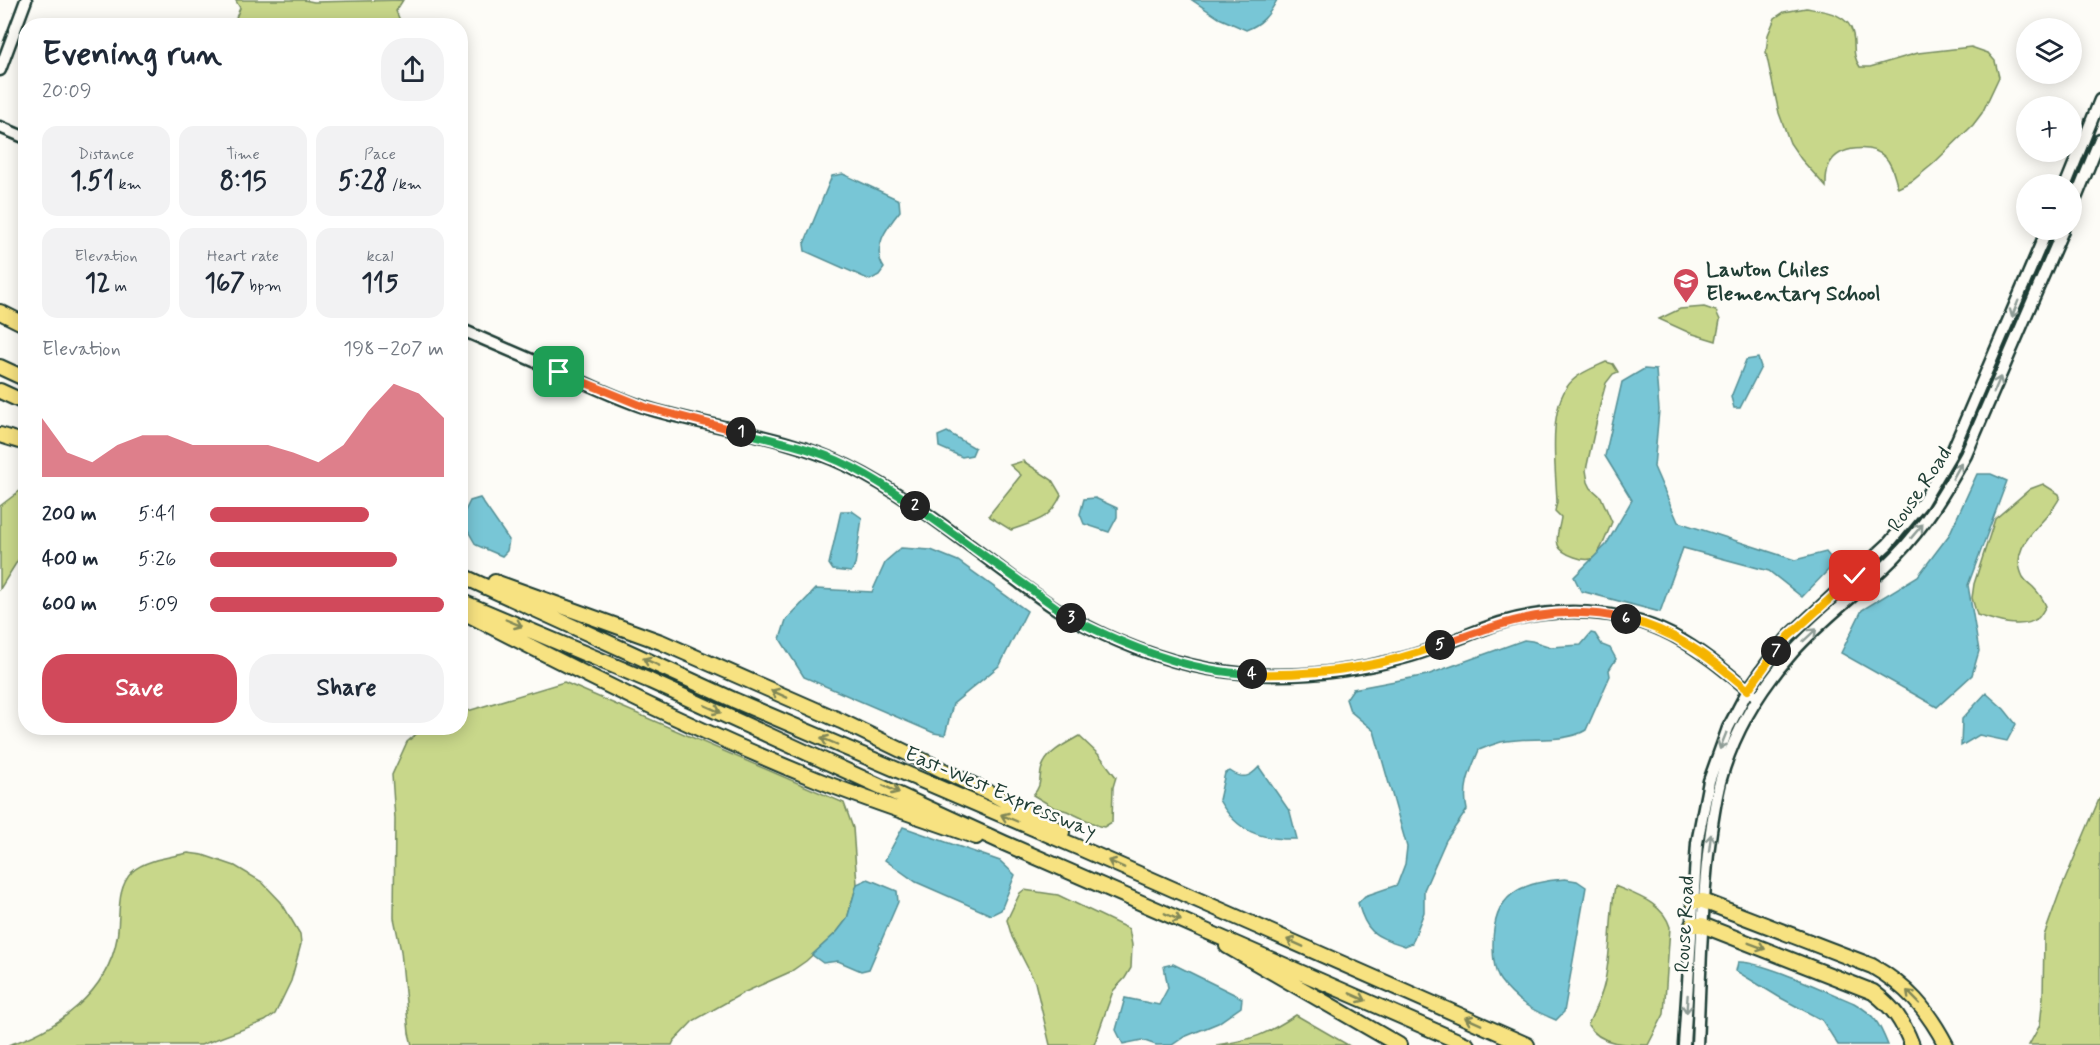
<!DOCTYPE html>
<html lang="en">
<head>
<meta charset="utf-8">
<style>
	:root { --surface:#fff; --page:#f2f2f3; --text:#1f2937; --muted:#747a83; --accent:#d1495b }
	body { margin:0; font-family:Mynerve,sans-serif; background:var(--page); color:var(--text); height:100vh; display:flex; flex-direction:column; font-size:22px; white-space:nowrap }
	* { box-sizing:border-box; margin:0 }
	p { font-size:20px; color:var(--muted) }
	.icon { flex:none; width:33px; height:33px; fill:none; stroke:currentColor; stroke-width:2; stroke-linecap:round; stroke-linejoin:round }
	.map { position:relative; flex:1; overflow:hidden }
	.sheet { position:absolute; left:18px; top:18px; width:450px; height:717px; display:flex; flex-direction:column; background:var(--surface); border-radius:24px; box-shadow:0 3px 15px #0003 }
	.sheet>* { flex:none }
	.tools { position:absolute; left:2016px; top:18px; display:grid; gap:12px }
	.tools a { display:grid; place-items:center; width:66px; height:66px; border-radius:50%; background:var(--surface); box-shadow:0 3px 15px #0003; font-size:30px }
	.pin { position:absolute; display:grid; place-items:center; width:51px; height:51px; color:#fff; margin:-26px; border-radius:12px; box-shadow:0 3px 9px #0006 }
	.km { position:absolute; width:30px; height:30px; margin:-15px; border-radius:50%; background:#222; color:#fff; font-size:16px; line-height:30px; text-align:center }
	.round { display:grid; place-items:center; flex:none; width:63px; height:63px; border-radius:24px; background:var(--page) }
	.summary { display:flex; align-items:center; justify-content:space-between; height:102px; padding:0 24px }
	h1 { font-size:33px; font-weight:700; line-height:45px }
	.stats { display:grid; grid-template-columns:repeat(3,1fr); gap:9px; height:102px; padding:6px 24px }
	.stats div { display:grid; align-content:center; border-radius:15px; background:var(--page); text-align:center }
	.stats b { font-size:26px; font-weight:700 }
	.stats small { font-size:16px; font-weight:400 }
	.stats p { font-size:16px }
	.chart { height:168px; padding:12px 24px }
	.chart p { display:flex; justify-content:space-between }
	.chart svg { width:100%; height:108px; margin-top:6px; fill:var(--accent); opacity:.7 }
	.action { display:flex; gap:12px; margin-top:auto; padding:12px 24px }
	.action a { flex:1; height:69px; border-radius:24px; background:var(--accent); color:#fff; font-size:24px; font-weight:700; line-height:69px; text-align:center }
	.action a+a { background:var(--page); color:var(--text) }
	ul { padding:0 24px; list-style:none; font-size:20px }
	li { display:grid; grid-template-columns:96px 72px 1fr; align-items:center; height:45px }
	li i { height:15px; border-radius:8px; background:var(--accent) }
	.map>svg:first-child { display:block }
</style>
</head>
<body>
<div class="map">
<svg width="2100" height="1045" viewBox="0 0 2100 1045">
	<rect width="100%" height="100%" fill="#fdfcf7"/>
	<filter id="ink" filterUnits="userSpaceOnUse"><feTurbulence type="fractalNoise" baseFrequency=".0167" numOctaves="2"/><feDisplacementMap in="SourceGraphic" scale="12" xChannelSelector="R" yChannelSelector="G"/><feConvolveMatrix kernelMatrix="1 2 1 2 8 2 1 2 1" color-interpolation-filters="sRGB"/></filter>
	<g filter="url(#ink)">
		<!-- green -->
		<path fill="#c8d78a" stroke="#748a5f" stroke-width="1.5" d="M237,0H304L314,2L403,0L396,11L402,25H233L240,8L236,1Z
			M1806,8C1823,11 1849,13 1853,34C1856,48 1851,53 1860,67H1870L1918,53L1971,47L1988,53L1995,61L1999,77L1982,113L1973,125L1933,164L1912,181L1898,188C1894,177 1893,165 1885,157C1871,144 1840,146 1830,163C1826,171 1826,178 1826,187L1801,159L1790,143L1779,113L1766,53L1768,35L1775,18L1784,12Z
			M1704,307L1716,311L1720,320L1716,341L1690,333L1659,319L1680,309Z
			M1606,362L1613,364L1618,372L1613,374L1606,383L1601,401L1586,470L1588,482L1591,488L1601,497L1612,522C1607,533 1603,548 1595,557C1587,564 1561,554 1558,545C1555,536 1560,527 1561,517L1555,511L1557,502C1556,469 1546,404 1573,380C1581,372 1595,367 1606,362Z
			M1023,461L1052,480L1061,495C1050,520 1036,521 1011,530L990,517L989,515L1021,475L1010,465Z
			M2043,484L2059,494L2060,497C2048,524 2006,543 2023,577C2026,582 2029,583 2033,587C2038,592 2043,599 2046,606C2044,609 2041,615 2038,618C2021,631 1995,620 1977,615L1972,598L1974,584L1995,519L2030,489Z
			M25,487V549L0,589V506Z
			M564,682L844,803L853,828L857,884L847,919L837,932L806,961L790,972L743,993L693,1021L674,1041L672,1045H412L409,1033L401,951L394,918L395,819L392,775L407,742L421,730L427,728H460L461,713Z
			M1079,736L1100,756L1116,777L1113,787L1112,822L1104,827L1099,826L1067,811L1053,807L1033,795C1044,784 1037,775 1044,763C1050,751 1067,743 1079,736Z
			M2100,797V1045H2029L2040,1025L2043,997L2044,936L2059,894Z
			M188,853L203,855L235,866L262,882L281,902L300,934L301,944L291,981L275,1014L265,1021L201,1045H8C58,1030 108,991 117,938C121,916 115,890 132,872C144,860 171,857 188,853Z
			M1615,886C1636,895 1663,903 1670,927L1664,1014L1648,1045C1627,1045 1600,1045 1588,1025C1593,1012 1601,999 1604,985C1612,953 1609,919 1615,886Z
			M1024,890L1058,895L1129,929L1132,945L1131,968L1125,978L1113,991L1094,1045H1050L1035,982L1012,937L1007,920L1020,893Z
			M1296,1015L1348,1045H1216C1253,1040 1265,1035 1296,1015Z"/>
		<!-- water -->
		<path fill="#78c6d6" stroke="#548f95" stroke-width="1.5" d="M1192,0H1277C1269,15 1262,24 1246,30L1219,18Z
			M843,174L899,200L900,211C887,227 871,248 884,268L879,275L870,280L805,251L804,244L832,176Z
			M1758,358L1761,367L1740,408H1734L1731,397L1746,360Z
			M1644,369L1656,370L1659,410L1654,467L1678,522L1795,560L1826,552L1835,563L1802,597L1769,571L1683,548L1660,612L1581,591L1574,577L1606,545L1632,500L1605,456L1622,382Z
			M947,432L975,448L972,455L962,457L939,447L938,436Z
			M1977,474H1991L2007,481L1968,585L1979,651L1972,675L1937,707L1841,653L1862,610L1918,576L1949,535Z
			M480,498L509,540L507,551L502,556L476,545L461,519L470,501Z
			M1095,498L1117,508V517L1109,532L1084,524L1080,514L1084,499Z
			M841,511H852L862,518L855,565L851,572L833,570L829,564Z
			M901,548L931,550L958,561L1027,611L1000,665L953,704L945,735L934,733L804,677L780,639L786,620L816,589L872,592L886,561Z
			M1591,633L1595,634L1602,645L1610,648L1616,659L1609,670L1610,676L1586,730C1564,744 1527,736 1501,742C1494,744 1486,747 1479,750C1470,771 1462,787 1467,810L1446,840L1424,890V912L1412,943L1405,946C1376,936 1367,935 1358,903L1365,896L1397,885L1405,864L1407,847L1374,731L1350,711L1346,699L1353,689L1427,675L1524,640L1532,641L1551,647L1581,645Z
			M1986,693L2004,709L2016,724L2007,741L1979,735L1961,746L1962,719Z
			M1259,767L1290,812L1297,839C1261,840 1237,832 1219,800L1225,773L1230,771C1243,780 1250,777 1259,767Z
			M903,827L1000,861L1015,875L1001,910L991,915L916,882L885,860Z
			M868,879L897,891L898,902L869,969L861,971L838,961L823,963L812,955L837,932L847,919L857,884Z
			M1565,879L1577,881L1586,887L1564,1012L1556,1020C1532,1010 1516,1002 1500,980C1494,971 1493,955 1493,944C1493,894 1521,882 1565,879Z
			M1738,962C1760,960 1830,993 1854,1003C1875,1015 1879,1023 1888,1045H1838L1822,1020L1779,997L1736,971Z
			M1173,964L1242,998L1241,1007L1218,1023L1184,1037L1172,1045H1156L1142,1040L1123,1044L1116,1030L1125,998L1159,1005L1168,988L1164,966Z"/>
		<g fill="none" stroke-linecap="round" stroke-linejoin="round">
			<!-- secondary casing -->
			<g stroke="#1f3d34" stroke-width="15">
				<path id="secondary" d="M0,70L26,0
					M0,127L26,138
					M2066,184L2100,100
					M2072,208L2100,139
					M460,329C497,345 534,361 571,377C597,388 623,401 650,409C715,428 786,436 848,466C907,495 959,538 1012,577C1031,591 1050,606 1070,617C1112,641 1162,660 1209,669C1272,680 1338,675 1399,659C1434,651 1466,634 1500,623C1555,606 1620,608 1672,635C1704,652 1730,675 1758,698
					M1684,1045L1697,843L1709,781L1728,728L1748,690L1771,657L1789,636L1888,544L1922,503L1951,454L2047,230
					M1697,1045C1700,981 1701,917 1708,854C1711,830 1714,806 1720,782C1733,734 1760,689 1793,652C1824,617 1863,590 1896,556C1925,526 1946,491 1966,455L2063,230"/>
			</g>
			<!-- highway casing -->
			<g stroke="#1f3d34" stroke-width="18">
				<path id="highway" d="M0,312L26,325
					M0,367L26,379
					M0,391L26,403
					M0,435L26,443
					M460,575L734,700L1082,849L1527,1045
					M495,582L661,642L841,721L996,796L1062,832
					M460,601L650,681L1004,843L1467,1045
					M460,608L471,616C583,674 695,730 813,778C866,800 922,817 976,837
					M1693,901H1703L1872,966C1907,986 1927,1009 1946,1045
					M1692,925H1702L1873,992C1894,1008 1902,1020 1912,1045
					M1227,946L1399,1045"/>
			</g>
			<!-- secondary -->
			<use href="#secondary" stroke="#fdfcf7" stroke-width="10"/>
			<!-- highway -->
			<use href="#highway" stroke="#f7e281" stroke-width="14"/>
		</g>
		<!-- one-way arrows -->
		<defs><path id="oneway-shaft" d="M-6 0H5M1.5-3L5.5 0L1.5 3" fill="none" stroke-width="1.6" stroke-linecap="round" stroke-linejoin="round" transform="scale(1.5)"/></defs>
		<g stroke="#8e9c96">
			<use href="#oneway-shaft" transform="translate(2015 309) rotate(112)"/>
			<use href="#oneway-shaft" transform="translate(1997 385) rotate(-67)"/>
			<use href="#oneway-shaft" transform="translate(1957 471) rotate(-61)"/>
			<use href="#oneway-shaft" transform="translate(1917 531) rotate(-50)"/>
			<use href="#oneway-shaft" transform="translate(1810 635) rotate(-43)"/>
			<use href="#oneway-shaft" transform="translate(1723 741) rotate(112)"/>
			<use href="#oneway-shaft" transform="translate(1710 843) rotate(-83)"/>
			<use href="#oneway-shaft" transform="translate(1687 1004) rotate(94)"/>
		</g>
		<g stroke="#808757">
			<use href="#oneway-shaft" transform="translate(514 623) rotate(23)"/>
			<use href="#oneway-shaft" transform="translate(651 662) rotate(-156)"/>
			<use href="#oneway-shaft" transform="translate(779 694) rotate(-156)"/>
			<use href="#oneway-shaft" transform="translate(713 709) rotate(24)"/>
			<use href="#oneway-shaft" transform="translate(829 741) rotate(-157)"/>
			<use href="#oneway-shaft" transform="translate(891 789) rotate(24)"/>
			<use href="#oneway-shaft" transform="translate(1009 818) rotate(-157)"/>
			<use href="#oneway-shaft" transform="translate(1116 864) rotate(-156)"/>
			<use href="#oneway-shaft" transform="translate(1173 917) rotate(24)"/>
			<use href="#oneway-shaft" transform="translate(1295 943) rotate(-156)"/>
			<use href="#oneway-shaft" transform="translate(1757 946) rotate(21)"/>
			<use href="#oneway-shaft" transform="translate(1358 997) rotate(24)"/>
			<use href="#oneway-shaft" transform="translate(1913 997) rotate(-135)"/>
			<use href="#oneway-shaft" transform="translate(1473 1021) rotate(-156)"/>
		</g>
	</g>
	<g fill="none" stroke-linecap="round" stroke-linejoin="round" filter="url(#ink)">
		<!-- split-1 casing -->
		<g stroke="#fff" stroke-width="12">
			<path id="split-1" d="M559,372L645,407L741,432"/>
		</g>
		<!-- split-2 casing -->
		<g stroke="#fff" stroke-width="12">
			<path id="split-2" d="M741,432C764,438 789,443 813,451C850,463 883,484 915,506"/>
		</g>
		<!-- split-3 casing -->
		<g stroke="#fff" stroke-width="12">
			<path id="split-3" d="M915,506L1071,618"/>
		</g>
		<!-- split-4 casing -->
		<g stroke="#fff" stroke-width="12">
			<path id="split-4" d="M1071,618C1127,646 1188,672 1252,674"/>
		</g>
		<!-- split-5 casing -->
		<g stroke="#fff" stroke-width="12">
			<path id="split-5" d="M1252,674C1318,676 1378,668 1440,645"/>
		</g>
		<!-- split-6 casing -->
		<g stroke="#fff" stroke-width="12">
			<path id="split-6" d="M1440,645C1505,622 1556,602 1626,619"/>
		</g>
		<!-- split-7 casing -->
		<g stroke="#fff" stroke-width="12">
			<path id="split-7" d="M1626,619C1674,630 1711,658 1748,690L1776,651"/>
		</g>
		<!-- split-8 casing -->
		<g stroke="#fff" stroke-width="12">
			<path id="split-8" d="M1776,651L1789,636L1855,576"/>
		</g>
		<!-- split-1 -->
		<use href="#split-1" stroke="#f0652b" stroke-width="8"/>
		<!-- split-2 -->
		<use href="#split-2" stroke="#22a559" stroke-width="8"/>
		<!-- split-3 -->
		<use href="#split-3" stroke="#22a559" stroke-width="8"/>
		<!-- split-4 -->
		<use href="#split-4" stroke="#22a559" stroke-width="8"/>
		<!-- split-5 -->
		<use href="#split-5" stroke="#f5b400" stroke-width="8"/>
		<!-- split-6 -->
		<use href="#split-6" stroke="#f0652b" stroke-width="8"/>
		<!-- split-7 -->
		<use href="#split-7" stroke="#f5b400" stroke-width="8"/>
		<!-- split-8 -->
		<use href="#split-8" stroke="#f5b400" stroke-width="8"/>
	</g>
	<!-- icons -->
	<defs>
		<g id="school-pin" transform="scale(1.35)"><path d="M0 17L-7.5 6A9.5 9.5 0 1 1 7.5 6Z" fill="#d1495b" stroke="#fdfcf7"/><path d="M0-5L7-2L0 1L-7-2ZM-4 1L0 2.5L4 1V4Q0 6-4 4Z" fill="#fff"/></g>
	</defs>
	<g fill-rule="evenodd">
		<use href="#school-pin" x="1686" y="281"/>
	</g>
	<g text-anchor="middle" stroke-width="5" stroke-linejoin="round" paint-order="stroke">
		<!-- poi labels -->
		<g font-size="21" font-weight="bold" fill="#1f3d34" stroke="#fdfcf7" text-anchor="start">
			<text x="1706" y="276">Lawton Chiles<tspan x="1706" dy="24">Elementary School</tspan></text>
		</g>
		<!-- street labels -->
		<g font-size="21" fill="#1f3d34" stroke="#fdfcf7">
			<text transform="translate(1919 489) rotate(-56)" y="7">Rouse Road</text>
			<text transform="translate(1001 792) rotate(23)" y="7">East-West Expressway</text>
			<text transform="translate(1684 924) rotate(-87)" y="7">Rouse Road</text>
		</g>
	</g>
</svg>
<div class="tools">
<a><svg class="icon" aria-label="layers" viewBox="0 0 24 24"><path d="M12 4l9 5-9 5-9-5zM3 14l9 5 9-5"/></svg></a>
<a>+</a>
<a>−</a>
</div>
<div class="pin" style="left:559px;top:372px;background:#1e9e55"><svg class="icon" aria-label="arrive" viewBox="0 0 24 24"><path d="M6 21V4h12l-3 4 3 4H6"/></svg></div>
<div class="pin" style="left:1855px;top:576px;background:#d93025"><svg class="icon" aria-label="check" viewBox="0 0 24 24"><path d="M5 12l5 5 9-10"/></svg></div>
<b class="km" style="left:741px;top:432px">1</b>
<b class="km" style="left:915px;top:506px">2</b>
<b class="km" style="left:1071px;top:618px">3</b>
<b class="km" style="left:1252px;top:674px">4</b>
<b class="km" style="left:1440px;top:645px">5</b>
<b class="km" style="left:1626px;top:619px">6</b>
<b class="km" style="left:1776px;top:651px">7</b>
<section class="sheet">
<div class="summary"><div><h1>Evening run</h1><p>20:09</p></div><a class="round"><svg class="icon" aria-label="share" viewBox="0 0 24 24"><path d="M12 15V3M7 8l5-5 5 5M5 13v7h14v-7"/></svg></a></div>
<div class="stats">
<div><p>Distance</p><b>1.51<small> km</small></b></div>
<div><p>Time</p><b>8:15</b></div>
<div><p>Pace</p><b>5:28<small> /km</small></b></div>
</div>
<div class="stats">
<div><p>Elevation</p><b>12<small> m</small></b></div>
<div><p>Heart rate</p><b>167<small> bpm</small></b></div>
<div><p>kcal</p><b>115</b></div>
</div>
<div class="chart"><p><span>Elevation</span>198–207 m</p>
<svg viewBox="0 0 160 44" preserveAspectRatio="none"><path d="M0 44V20L10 34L20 38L30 31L40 27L50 27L60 31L70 31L80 31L90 31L100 34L110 38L120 31L130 17L140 6L150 10L160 20V44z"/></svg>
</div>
<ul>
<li><b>200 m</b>5:41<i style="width:68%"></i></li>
<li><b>400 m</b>5:26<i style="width:80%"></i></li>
<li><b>600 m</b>5:09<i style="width:100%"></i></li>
</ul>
<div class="action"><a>Save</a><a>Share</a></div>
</section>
</div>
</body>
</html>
